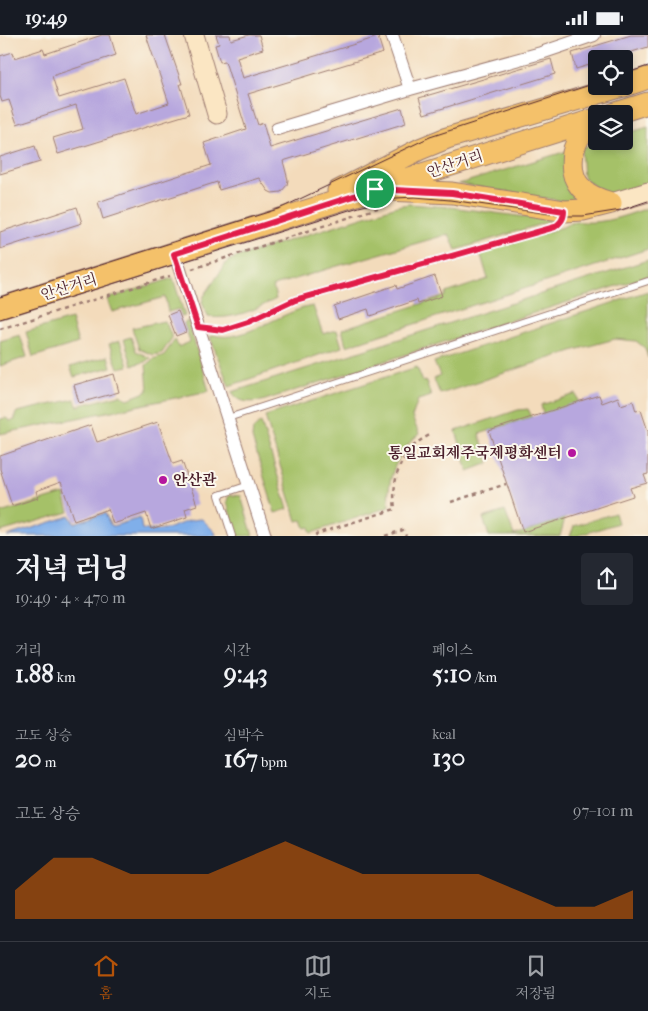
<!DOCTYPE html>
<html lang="ko">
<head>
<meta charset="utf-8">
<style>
	:root { --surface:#171b24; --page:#242831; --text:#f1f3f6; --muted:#9ea1a6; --line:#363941; --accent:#b45309 }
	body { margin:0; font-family:"IM FELL French Canon","Noto Serif KR",serif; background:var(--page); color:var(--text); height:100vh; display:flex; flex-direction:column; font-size:19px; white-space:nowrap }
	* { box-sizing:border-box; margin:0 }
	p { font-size:16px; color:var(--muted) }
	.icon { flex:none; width:28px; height:28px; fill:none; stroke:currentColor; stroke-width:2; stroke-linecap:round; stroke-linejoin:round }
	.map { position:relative; height:501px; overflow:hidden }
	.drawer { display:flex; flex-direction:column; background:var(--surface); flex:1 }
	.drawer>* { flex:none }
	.tools { position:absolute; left:588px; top:15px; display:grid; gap:10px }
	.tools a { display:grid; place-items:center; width:45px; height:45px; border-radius:5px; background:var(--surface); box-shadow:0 2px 8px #0003; font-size:25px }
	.pin { position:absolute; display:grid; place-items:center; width:42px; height:42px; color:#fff; margin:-21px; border:2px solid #fff; border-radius:50%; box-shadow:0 1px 5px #0007 }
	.round { display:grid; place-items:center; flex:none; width:52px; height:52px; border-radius:5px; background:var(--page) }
	.overview { display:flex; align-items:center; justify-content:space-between; height:85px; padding:0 15px }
	h1 { font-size:28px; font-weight:700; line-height:38px }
	.stats { display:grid; grid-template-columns:repeat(3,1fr); gap:8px; height:85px; padding:5px 15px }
	.stats div { display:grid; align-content:center }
	.stats b { font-size:25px; font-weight:700 }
	.stats small { font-size:14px; font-weight:400 }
	.stats p { font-size:14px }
	.chart { height:140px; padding:10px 15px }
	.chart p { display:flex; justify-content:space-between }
	.chart svg { width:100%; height:90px; margin-top:5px; fill:var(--accent); opacity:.7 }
	.status { display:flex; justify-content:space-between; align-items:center; height:35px; padding:0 25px; background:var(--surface); direction:ltr }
	.status svg { height:14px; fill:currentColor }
	.tab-bar { display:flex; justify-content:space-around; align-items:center; height:70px; border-top:1px solid var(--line); background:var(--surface); font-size:14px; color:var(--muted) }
	.tab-bar a { display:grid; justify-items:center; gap:2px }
	.tab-bar .active { color:var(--accent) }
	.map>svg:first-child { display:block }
</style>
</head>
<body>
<div class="status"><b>19:49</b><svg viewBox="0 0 49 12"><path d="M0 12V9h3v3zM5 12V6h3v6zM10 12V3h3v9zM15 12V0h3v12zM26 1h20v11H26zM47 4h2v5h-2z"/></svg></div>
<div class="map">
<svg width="648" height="501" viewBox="0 0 648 501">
	<rect width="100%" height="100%" fill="#fbf7ec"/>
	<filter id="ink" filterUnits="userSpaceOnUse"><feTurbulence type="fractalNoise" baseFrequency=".02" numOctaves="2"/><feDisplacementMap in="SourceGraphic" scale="10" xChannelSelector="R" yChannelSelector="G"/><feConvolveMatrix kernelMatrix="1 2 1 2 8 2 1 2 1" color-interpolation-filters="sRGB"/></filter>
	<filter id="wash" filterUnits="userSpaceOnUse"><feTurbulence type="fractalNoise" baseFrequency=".0096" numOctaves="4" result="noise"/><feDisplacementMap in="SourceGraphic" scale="20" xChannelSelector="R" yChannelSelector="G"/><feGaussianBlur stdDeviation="1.12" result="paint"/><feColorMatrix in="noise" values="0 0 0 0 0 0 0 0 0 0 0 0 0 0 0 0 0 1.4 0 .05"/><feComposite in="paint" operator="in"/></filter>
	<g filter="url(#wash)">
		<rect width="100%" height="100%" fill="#f3dbbb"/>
		<!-- green -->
		<path fill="#a5c168" stroke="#78704a" d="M648,92V150L619,159L602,158L583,142L581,113L601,106H624V99Z
			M567,116L580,165L574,168L459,149Z
			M409,169L450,172L548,185V187L456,215L449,199L334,232L273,251L276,264C254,275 233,285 208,282L202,267L204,261L227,227L234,223L397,171Z
			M648,173V214L346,311L342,294L446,261V258L488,244L480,217L563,192C576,184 580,188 594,187C612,186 630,179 648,173Z
			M648,225V241L262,366C249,367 240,369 232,357Z
			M173,243L185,281L182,282L179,274L168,277L165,262L112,277L107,264Z
			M648,256V323L645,313L636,306L615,304L578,314L440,359L434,344L440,341L434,327Z
			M313,271L323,299L337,295L342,312L229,351L210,302L214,300C243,309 282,275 313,271Z
			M71,284L78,308L33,322L26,297Z
			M164,286L167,290L172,303L162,318L153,320L139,314L132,293Z
			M188,286L209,356L0,399V384L6,383L10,386L15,385V380L17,377L75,364L77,371L120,360L128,364L148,356L146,330L153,324L164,320L175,304L178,312L190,307L184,288Z
			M20,300L27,322L0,331V306Z
			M131,302L136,316L150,323L145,327L132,330L124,304Z
			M120,306L128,331L118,333L109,309Z
			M108,321L111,332L74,342L70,332Z
			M417,332L423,347L426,346L431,361L418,365L412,382L419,399C397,417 386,445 389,472L311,498L309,492L305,493L302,485L297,486L265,381Z
			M576,359L579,367L543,379L541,370Z
			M528,374L532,382L479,399L489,428L468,436L456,396L518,375Z
			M261,387L288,474L275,478L252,403L253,394Z
			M64,459L69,477L0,497V486H1L0,478Z
			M231,460L241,461L253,501H237L227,467L228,462Z
			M505,476L514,500L565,483L560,501H489L483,483Z
			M615,478L618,488L577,501H570L574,491Z"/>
		<!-- water -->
		<path fill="#80afea" stroke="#65678a" d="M105,478L110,489L113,491L140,483L142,494C168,501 179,484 202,484L215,497L216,501H7L70,481L74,488Z"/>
		<g id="blocks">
			<!-- building -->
			<path fill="#b7a7de" d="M102,0H110L116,20L52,41L59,63L124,43L136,79L169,68L146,0H165L182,49H180L189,79L58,119L53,103L83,94L76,70L17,89L9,65L2,67L0,61V21L13,17L15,23L43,14L45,19Z
				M216,0H230L231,5L249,0H259L263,14L237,22L243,43L378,2L383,18L248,59L258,90L263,88L270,113L402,73L406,88L283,126L288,145L287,150L281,157L272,158L268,156L259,143L219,155L217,147L103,184L98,167L211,130L204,108L246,94L225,26L220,27L215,10L219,9Z
				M631,0H648V12L609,24H596V28L576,34L572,18Z
				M551,24L555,39L424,79L419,63Z
				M35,111L40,127L0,139V122Z
				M77,172L82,188L0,214V197Z
				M435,241L442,261L418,269L417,265L370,281L368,274L338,284L334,271L396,250L397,254Z
				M178,276L186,297L176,301L168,280Z
				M114,339L119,357L79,368L74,350Z
				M599,360L602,368L618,362L621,370L633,366L636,376L641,375L648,396V439L644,440L647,448L630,453L633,461L523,497L489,396Z
				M158,387L173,429L182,426L197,470L185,474L187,482L151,494L146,478L113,489L108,474L74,486L61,447L36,456L38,463L12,471L0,434V421L91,390L97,407Z"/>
		</g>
	</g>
	<g filter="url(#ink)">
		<use href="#blocks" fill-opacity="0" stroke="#9e7d73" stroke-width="1"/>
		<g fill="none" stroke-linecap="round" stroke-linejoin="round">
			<!-- lane casing -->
			<g stroke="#9e7d73" stroke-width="8">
				<path id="lane" d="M198,292L223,295L248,287L295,265L555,192L561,187L564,180
					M228,383L648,246
					M232,501L219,460L249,450"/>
			</g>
			<!-- street casing -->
			<g stroke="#9e7d73" stroke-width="14">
				<path id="street" d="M392,0L410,54
					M277,94L410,54L541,18L594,0
					M175,219L265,501"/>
			</g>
			<!-- secondary casing -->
			<g stroke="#9e7d73" stroke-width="21">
				<path id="secondary" d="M194,0L217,79
					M611,168L648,157"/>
			</g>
			<!-- primary casing -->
			<g stroke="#9e7d73" stroke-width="23">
				<path id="primary" d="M624,51L648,43
					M613,79L648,68
					M589,86C583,96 575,107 573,118C568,149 585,161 611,168
					M387,155L452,158L565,176L583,175L611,168
					M338,156L420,114L447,103L623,51
					M0,273L596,84"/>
			</g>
			<!-- path -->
			<path stroke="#9e7d73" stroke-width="2.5" stroke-dasharray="4 4" stroke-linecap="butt" d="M192,234L384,171
				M0,294L170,241
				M451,467L506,449
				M317,501L316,499L395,474C391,444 401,413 430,400
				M385,501L403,495L406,501"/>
			<!-- lane -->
			<use href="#lane" stroke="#fff" stroke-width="6"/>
			<!-- street -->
			<use href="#street" stroke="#fff" stroke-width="12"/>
			<!-- secondary -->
			<use href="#secondary" stroke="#fbe6c3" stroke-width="19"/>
			<!-- primary -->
			<use href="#primary" stroke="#f4c16a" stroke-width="21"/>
			<!-- tram -->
			<path stroke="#4a1f2b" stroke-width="1" d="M624,39L648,31
				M0,262L281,173L430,102L596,48
				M0,284L359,172L396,163L415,162L450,165L564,181H583L621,175L648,166"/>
		</g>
	</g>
	<g fill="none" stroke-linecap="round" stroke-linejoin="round" filter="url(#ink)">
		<!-- route casing -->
		<g stroke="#fff" stroke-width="10">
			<path id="route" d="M375,154L452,158L564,176C564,184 561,187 555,192L295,265L248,287L223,295L198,292L174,219Z"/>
		</g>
		<!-- route -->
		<use href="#route" stroke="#e11d48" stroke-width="6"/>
	</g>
	<!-- markers -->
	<g fill="#b5179e" stroke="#fbf7ec" stroke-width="2">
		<circle cx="572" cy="418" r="5"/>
		<circle cx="163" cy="445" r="5"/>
	</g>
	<g text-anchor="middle" stroke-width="4" stroke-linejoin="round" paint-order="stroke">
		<!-- street labels -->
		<g font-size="15" fill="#4a1f2b" stroke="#fbf7ec">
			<text transform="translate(455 129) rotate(-18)" y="5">안산거리</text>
			<text transform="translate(69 252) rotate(-17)" y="5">안산거리</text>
		</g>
		<!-- poi labels -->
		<g font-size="15" font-weight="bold" fill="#4a1f2b" stroke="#fbf7ec" text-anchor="end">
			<text x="562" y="423">통일교회제주국제평화센터</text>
			<text x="173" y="450" text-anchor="start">안산관</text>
		</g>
	</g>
</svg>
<div class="tools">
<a><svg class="icon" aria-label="locate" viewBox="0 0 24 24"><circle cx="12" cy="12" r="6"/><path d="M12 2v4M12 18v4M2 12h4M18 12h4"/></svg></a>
<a><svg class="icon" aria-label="layers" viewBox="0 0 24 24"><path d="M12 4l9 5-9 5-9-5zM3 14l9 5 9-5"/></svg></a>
</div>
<div class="pin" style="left:375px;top:154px;background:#1e9e55"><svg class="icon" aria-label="arrive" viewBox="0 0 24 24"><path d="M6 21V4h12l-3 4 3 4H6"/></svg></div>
</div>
<section class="drawer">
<div class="overview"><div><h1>저녁 러닝</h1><p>19:49 · 4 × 470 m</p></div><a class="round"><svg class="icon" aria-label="share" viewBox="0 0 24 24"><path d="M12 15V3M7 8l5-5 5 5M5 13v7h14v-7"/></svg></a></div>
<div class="stats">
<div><p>거리</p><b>1.88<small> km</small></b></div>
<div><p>시간</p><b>9:43</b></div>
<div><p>페이스</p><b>5:10<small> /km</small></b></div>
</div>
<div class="stats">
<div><p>고도 상승</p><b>20<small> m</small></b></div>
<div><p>심박수</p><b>167<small> bpm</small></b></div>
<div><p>kcal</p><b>130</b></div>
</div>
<div class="chart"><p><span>고도 상승</span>97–101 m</p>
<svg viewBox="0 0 160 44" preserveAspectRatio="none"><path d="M0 44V30L10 14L20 14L30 22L40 22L50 22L60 14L70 6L80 14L90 22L100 22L110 22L120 22L130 30L140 38L150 38L160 30V44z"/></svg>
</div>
</section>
<nav class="tab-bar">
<a class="active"><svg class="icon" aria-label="home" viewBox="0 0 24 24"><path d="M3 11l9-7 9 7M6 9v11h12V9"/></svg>홈</a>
<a><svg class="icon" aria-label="map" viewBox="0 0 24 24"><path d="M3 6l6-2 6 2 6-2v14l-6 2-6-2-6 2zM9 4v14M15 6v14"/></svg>지도</a>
<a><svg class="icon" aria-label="saved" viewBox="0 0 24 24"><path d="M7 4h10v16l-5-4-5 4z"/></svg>저장됨</a>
</nav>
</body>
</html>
